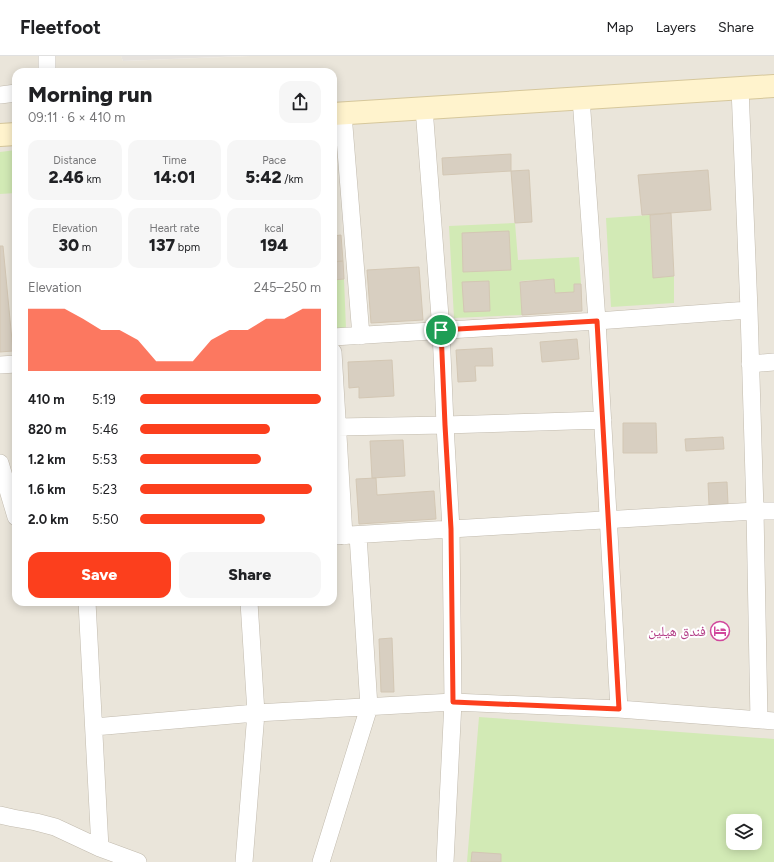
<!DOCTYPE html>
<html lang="en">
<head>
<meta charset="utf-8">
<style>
	:root { --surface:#fff; --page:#f6f6f6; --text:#202124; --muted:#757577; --line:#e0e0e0; --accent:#fc3f1d }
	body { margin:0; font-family:Figtree,"Noto Naskh Arabic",sans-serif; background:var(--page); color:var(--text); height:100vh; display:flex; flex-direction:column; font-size:15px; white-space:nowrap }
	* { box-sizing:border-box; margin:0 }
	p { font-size:13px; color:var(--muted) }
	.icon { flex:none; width:22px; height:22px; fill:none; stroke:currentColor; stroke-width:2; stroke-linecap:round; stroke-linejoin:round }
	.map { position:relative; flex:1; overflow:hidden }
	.side { position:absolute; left:12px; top:12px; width:325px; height:538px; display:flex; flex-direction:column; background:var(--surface); border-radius:12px; box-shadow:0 2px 10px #0003 }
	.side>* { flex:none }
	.controls { position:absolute; left:726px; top:758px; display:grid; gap:8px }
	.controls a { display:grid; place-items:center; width:36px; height:36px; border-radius:8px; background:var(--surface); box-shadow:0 2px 10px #0003; font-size:20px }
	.pin { position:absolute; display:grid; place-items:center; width:34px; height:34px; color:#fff; margin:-17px; border:2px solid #fff; border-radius:50%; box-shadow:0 1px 4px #0007 }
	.round { display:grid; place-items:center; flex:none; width:42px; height:42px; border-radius:12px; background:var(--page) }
	.overview { display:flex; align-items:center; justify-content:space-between; height:68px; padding:0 16px }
	h1 { font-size:22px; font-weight:800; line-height:30px }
	.figures { display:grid; grid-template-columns:repeat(3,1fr); gap:6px; height:68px; padding:4px 16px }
	.figures div { display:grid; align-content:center; border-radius:10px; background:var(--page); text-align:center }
	.figures b { font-size:17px; font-weight:800 }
	.figures small { font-size:11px; font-weight:400 }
	.figures p { font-size:11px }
	.chart { height:112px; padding:8px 16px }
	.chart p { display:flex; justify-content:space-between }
	.chart svg { width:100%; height:72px; margin-top:4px; fill:var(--accent); opacity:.7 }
	.cta { display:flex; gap:8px; margin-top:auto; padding:8px 16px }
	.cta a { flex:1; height:46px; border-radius:12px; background:var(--accent); color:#fff; font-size:16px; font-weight:800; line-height:46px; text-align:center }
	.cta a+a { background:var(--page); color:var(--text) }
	ul { padding:0 16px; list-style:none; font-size:13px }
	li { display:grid; grid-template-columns:64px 48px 1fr; align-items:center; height:30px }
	li i { height:10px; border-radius:5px; background:var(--accent) }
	header { display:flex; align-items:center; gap:24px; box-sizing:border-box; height:56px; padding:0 20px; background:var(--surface); border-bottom:1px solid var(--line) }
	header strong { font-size:19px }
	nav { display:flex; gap:22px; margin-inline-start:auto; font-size:14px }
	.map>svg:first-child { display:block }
</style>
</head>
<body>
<header>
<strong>Fleetfoot</strong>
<nav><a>Map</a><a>Layers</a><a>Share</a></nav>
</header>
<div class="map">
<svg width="774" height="806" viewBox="0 0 774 806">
	<rect width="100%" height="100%" fill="#f6f3ec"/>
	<!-- residential -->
	<path fill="#eae5da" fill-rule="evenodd" d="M0,0H121L123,5L250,0H774V806H0ZM16,16H333V546H16ZM733,765H755V787H733Z"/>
	<!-- industrial -->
	<path fill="#e6e2dd" d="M121,0H244L123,5Z"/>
	<!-- green -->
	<path fill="#d2eab5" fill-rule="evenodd" d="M16,94V137L0,138V96Z
		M650,159L653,221L674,220V247L611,251L606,162Z
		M515,167L518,204L579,201L581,228H574V236L555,237L554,223L520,225L522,259L454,262L449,170Z
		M344,223L346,273L333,274V224Z
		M479,661L774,683V806H467ZM733,765H755V787H733Z"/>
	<!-- building -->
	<path fill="#d8cfc1" stroke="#d3c7b4" d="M511,98V115L443,119L442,102Z
		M529,114L532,166L515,167L511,115Z
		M708,114L711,154L642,159L638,119Z
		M671,157L674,220L653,222L650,159Z
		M509,175L511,214L463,216L462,177Z
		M341,179L343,205L333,206V180Z
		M0,190H3L13,295L0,296Z
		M343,205L344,223L333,224V206Z
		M419,211L423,264L371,267L367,214Z
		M554,223L555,237L574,236V228H581L582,255L522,259L520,226Z
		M489,225L490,255L464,256L462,226Z
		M577,283L579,303L542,306L540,286Z
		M492,292L493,310H475L476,325L458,326L456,294Z
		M392,304L394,340L359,342V331L349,332L348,306Z
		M623,367H656L657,397H623Z
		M723,381L724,393L686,395L685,383Z
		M403,384L405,420L372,422L370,385Z
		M376,422L377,439L434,435L436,463L359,468L356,423Z
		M727,426L728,448L709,449L708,427Z
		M392,582L394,636H381L379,583Z
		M472,796L501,798V806H471Z"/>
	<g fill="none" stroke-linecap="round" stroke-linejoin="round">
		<!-- street casing -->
		<g stroke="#c2bbae" stroke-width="18">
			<path id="street" d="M47,0V16
				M740,32L749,254L755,455L759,664
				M0,39L16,37
				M581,42L597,265L619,653
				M424,52L441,274L445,369L451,473L453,646L445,806
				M343,58L361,280
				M333,281L597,265L749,254
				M333,296L344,480
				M750,308L774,306
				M0,309L16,308
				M338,371L445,369L603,364
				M0,407L16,461
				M333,480C474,471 614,464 755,455H774
				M87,546L100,792
				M94,671L256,657L453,646L619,653L774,665
				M0,759L13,762L36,766L55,771L100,792L138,806
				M244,806L256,657L249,546
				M321,806L369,651L358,479"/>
		</g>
		<!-- secondary casing -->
		<g stroke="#d6c79b" stroke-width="24">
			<path id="secondary" d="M333,58L774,30
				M0,79L16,78"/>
		</g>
		<!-- street -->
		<use href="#street" stroke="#fff" stroke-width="17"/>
		<!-- secondary -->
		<use href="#secondary" stroke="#fff3cd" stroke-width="22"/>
	</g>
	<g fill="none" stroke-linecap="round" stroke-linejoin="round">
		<!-- route casing -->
		<g stroke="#fff" stroke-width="8">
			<path id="route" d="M597,265L619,653L453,646L451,473L445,369L441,274Z"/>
		</g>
		<!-- route -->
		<use href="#route" stroke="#fc3f1d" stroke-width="5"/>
	</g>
	<!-- icons -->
	<defs>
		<g id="hotel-ring" transform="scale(1)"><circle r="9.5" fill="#fff" stroke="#d1479c" stroke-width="1.5"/><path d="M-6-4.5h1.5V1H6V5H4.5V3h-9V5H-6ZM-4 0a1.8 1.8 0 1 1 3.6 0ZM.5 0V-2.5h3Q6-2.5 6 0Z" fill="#d1479c"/></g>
	</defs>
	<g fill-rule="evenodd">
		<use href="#hotel-ring" x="720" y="575"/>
	</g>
	<g text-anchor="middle" stroke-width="4" stroke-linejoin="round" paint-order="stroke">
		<!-- hotel labels -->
		<g font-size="14" fill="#b23c85" stroke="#fff" text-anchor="end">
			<text x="706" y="580">فندق هيلين</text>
		</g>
	</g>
</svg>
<div class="controls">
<a><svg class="icon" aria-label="layers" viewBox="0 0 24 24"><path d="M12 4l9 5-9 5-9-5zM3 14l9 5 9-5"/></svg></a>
</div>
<div class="pin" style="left:441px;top:274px;background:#1e9e55"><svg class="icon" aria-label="arrive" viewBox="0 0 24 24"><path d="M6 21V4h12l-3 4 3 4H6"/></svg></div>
<section class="side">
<div class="overview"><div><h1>Morning run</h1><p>09:11 · 6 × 410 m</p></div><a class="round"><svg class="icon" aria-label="share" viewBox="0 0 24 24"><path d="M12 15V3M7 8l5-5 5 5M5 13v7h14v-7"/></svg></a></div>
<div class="figures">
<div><p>Distance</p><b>2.46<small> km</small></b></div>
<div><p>Time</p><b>14:01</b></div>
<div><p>Pace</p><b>5:42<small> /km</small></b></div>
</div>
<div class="figures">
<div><p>Elevation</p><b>30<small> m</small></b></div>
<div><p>Heart rate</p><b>137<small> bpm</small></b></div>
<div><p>kcal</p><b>194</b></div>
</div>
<div class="chart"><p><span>Elevation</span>245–250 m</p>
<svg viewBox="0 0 160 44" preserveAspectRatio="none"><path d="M0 44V6L10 6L20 6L30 12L40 19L50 19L60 25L70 38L80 38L90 38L100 25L110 19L120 19L130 12L140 12L150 6L160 6V44z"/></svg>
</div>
<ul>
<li><b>410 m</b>5:19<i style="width:100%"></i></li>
<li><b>820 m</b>5:46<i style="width:72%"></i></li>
<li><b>1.2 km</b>5:53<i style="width:67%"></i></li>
<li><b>1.6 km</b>5:23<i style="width:95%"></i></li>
<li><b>2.0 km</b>5:50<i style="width:69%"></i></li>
</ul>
<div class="cta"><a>Save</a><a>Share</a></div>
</section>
</div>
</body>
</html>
